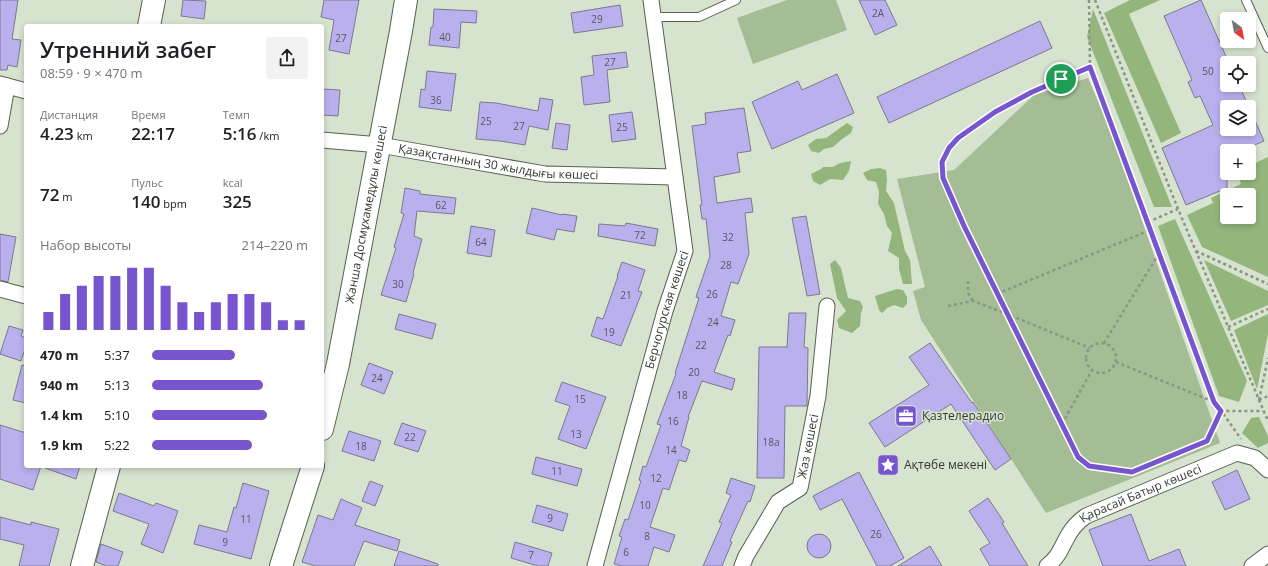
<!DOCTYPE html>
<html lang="ru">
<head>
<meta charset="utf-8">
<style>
	:root { --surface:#fff; --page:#f2f2f2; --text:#202124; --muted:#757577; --accent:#7755cf }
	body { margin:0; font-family:"Open Sans",sans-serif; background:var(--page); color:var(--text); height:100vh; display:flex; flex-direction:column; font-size:15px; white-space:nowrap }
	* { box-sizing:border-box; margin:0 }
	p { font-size:13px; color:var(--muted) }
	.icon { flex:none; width:22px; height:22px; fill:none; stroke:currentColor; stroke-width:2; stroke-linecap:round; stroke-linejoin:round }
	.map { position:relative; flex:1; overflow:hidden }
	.panel { position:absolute; left:24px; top:24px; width:300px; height:444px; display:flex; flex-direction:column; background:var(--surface); border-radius:4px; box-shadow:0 2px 6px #0003 }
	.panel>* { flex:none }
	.needle { width:26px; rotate:148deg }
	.fabs { position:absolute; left:1220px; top:12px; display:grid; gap:8px }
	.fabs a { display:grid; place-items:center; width:36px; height:36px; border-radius:4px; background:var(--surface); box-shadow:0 2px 6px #0003; font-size:20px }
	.pin { position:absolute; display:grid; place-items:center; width:34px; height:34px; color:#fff; margin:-17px; border:2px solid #fff; border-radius:50%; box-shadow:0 1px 4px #0007 }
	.round { display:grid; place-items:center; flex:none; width:42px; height:42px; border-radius:4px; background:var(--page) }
	.summary { display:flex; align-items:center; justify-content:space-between; height:68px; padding:0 16px }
	h1 { font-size:22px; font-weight:600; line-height:30px }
	.figures { display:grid; grid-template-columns:repeat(3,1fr); gap:6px; height:68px; padding:4px 16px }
	.figures div { display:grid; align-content:center }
	.figures b { font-size:17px; font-weight:600 }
	.figures small { font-size:11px; font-weight:400 }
	.figures p { font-size:11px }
	.chart { height:112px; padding:8px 16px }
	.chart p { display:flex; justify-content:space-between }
	.chart svg { width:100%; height:72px; margin-top:4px; stroke:var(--accent); stroke-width:6 }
	ul { padding:0 16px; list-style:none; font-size:13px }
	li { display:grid; grid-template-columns:64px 48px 1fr; align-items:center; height:30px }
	li i { height:10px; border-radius:5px; background:var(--accent) }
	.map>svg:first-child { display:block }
</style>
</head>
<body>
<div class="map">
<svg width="1268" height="566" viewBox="0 0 1268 566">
	<rect width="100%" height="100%" fill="#d6e3cf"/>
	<!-- green -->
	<path fill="#a4bd94" d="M787,0H836L847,30L753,64L737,18Z
		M1088,78L1109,127L1220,443L1046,513L921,320L913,291L925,287L897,179L954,170L1034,95Z"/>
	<!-- forest -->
	<path fill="#94b67d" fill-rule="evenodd" d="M1130,0H1160L1129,14L1181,133L1161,143L1104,13Z
		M1093,9L1172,207H1154L1087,37Z
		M847,123L853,127L851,133L842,139L833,147L824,149L819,153L811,151L808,145L816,139L826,138Z
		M1268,157V277L1202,247L1187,215L1213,203L1211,198L1241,184L1237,173H1249V166ZM1227,195H1249V217H1227Z
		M851,161L849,171L843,180L830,179L820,185L813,181L811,174L821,169L823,167H833L840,163Z
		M880,168L886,170L887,180L886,191L894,203L905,251L910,260L912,284H903L899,269V258L888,251L892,233L887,226L884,214L878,204L879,192L876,182L867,180L863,173L871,169Z
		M1175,219L1247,381L1239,402L1219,396L1158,226Z
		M835,260L841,268L848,298L860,301L863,307L861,313L860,326L852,333L839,328L837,320L846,311L837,298L830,264Z
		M1204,260L1268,291V305L1231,321Z
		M897,289L903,290L907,297V304L903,308L894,305L887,308L882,313L879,310L875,296Z
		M1268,314V334L1257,389L1234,330Z
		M1259,417L1268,436V443L1258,448L1242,433L1251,418Z"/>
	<!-- building -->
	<path fill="#bab0ed" stroke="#7c798d" d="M0,0H18L12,39L21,40L17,67L8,65L7,70H0Z
		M183,0L206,1L204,19L181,16Z
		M324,0H359L349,54L329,50L334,20L321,17Z
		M859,0H885L897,25L875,35Z
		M1201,0L1229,63H1227V85H1239L1249,107H1227V129H1249V107L1264,141L1241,151H1227V188L1186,205L1162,148L1213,125L1200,96L1195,98L1188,82L1192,80L1164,16Z
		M620,5L623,26L574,33L571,13Z
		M434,9L477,11L476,23L461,22L459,48L429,45L431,27H433Z
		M1040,21L1052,48L889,123L877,97Z
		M626,52L628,67L607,70L610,102L584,105L581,77L594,75L592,56Z
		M427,71L456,74L451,111L419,107L421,89L425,90Z
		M837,74L854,113L772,149L752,102L798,81L802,90Z
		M322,89L340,90L338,116L322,115Z
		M540,98L553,100L548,130L529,126L525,145L500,141L476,139L480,102L496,103L538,111Z
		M744,108L751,151L737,153L740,172L714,177L717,203L751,198L753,212L745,213L749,254L738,284L731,282L721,316L735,320L730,336L728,335L714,372L735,379L732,390L702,381L688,417H689L681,446L690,450L686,462L679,460L669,490L663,488L650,527L675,535L669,552L654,547L648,566H622L614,564L622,537L619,536L625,519L628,520L641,481L639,480L643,466L646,467L661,425L657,424L676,374L675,373L699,298L696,297L710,256L706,219H702L700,205H702L692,126L706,124L705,113Z
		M632,112L636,139L612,142L609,115Z
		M556,123L570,125L567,150L552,148Z
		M405,188L420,191V194L456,198L454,214L417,211L414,236L422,239L413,273L414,274L406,302L381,295L396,248L394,247L404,214L401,213Z
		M532,208L562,215V214L577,216L574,232L557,229L554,240L526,233Z
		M806,216L820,294L807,296L792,218Z
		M626,223L658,229L655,246L598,236L599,224L625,226Z
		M471,226L495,230L491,257L467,253Z
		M0,234L16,237L8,282L0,280Z
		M622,262L645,270L638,291L642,292L621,346L591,336L597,317L603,319L618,276H617Z
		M789,313H806L804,347L808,348L807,405V406H785L784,478H757L759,347H787Z
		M399,314L436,324L432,339L395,329Z
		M9,326L23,330L21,336L26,338V346L21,361L0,354Z
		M930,343L972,403L973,402L1011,459L995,470L951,404L885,447L869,423L929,385L909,357Z
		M369,363L393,372L384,394L361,385Z
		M22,365L26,366V403L13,400Z
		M562,382L606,397L586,449L558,439L570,406L555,401Z
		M402,423L426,431L418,452L394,444Z
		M0,425L26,433V466H41L33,490L0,479Z
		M349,431L381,441L374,461L342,451Z
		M536,457L582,469L577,486L532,474Z
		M45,466H80L76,479L45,468Z
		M1237,470L1250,499L1225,510L1212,482Z
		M859,472L904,558L890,566H877L842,499L820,510L813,496Z
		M731,478L755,486L750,502L748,501L730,541L732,542L722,566H703L722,523L719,522L731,495L726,493Z
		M370,481L383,486L375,506L362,501Z
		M243,483L269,491L251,559L194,544L199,525L227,532L234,507L236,508Z
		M119,493L154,506L156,503L178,511L163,553L141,544L149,524L113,511Z
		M988,498L1004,522L1002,523L1028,566H990L980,549L990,543L969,511Z
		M341,499L362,508L355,525L400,540L397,551L364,541L354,566H315L302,562L318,515L333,520Z
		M537,505L568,514L563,531L532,522Z
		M1131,514L1149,561L1179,549L1186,566H1103L1089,530Z
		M0,517L31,525V522L59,529L49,566H19L24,545L0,539Z
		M807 546a12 12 0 1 1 24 0a12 12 0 1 1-24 0Z
		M515,542L552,553L548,566H538L511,558Z
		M101,544L123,552L118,566H106L96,562Z
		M930,546L942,566H898Z
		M399,551L438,564V566H394Z"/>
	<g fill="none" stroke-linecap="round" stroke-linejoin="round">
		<!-- lane casing -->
		<g stroke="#56614f" stroke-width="10">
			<path id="lane" d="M1246,0L1268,48
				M653,17H699L736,0"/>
		</g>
		<!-- street casing -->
		<g stroke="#56614f" stroke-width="17">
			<g id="street">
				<path d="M0,84L26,91"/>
				<path d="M0,126L7,86"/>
				<path id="s1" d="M322,140L380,145L545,174L675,177"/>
				<path d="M0,289L26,296"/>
				<path id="s2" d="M595,566L665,311L685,251L651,0"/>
				<path id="s3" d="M742,566L746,556L778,502L800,488L818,396L827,306"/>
				<path id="s4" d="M1047,566C1060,556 1061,547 1069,534C1073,527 1079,521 1086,516L1237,453L1255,458L1268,470"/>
				<path d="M1252,566L1268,554"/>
			</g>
		</g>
		<!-- secondary casing -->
		<g stroke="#56614f" stroke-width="24">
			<g id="secondary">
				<path d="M149,26L154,0"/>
				<path id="s5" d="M322,429L338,364L401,31L406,0"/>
				<path d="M82,566L109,466"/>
				<path d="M281,566L313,466"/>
			</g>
		</g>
		<!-- path -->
		<path stroke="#8b9586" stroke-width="2.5" stroke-dasharray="3 3" stroke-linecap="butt" d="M1089,0L1090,67L1032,91L995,112L958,138L949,148L942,162L943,178L963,226L1078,457L1089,466L1132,472L1207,441L1221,411H1263
			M1095,0L1178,209L1268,421
			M1090,67L1215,402L1241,439
			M1148,222L1178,209
			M1196,251L1268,284
			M968,281V293L973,301
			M997,294L1150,230
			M948,306L973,301L1007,314L1090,348
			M1228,327L1268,309
			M1086 358a15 15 0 1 1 30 0a15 15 0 1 1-30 0Z
			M1104,343L1158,255
			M1116,362L1214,402
			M1259,400L1268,358
			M1259,400L1268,396
			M1062,424L1092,370"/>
		<!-- lane -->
		<use href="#lane" stroke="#fff" stroke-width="8"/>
		<!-- street -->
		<use href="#street" stroke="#fff" stroke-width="15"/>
		<!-- secondary -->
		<use href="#secondary" stroke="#fff" stroke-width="22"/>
	</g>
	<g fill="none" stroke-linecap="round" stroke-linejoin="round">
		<!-- route casing -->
		<g stroke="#fff" stroke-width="8">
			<path id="route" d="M1090,67L1214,402L1221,411L1207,441L1132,472L1089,466L1078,457L964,226L943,178L942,162L949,148L958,138L995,112L1032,92Z"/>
		</g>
		<!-- route -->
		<use href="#route" stroke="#7755cf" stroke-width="5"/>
	</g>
	<!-- icons -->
	<defs>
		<g id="office-square" transform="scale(1.15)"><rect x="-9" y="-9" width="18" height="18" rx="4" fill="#7755cf" stroke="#d6e3cf"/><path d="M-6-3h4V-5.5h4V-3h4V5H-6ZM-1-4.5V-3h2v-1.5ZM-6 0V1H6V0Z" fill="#fff"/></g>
		<g id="sight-square" transform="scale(1.15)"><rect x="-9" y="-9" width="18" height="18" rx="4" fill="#7755cf" stroke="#d6e3cf"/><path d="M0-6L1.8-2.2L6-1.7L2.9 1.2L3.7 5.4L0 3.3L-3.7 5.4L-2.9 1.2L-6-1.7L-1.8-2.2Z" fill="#fff"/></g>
	</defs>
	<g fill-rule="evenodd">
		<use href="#office-square" x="906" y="416"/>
		<use href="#sight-square" x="888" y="465"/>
	</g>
	<g text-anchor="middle" stroke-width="3" stroke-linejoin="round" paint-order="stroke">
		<!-- number labels -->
		<g font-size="10" fill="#565861">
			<text x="878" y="17">2А</text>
			<text x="597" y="23">29</text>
			<text x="445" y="41">40</text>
			<text x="341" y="42">27</text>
			<text x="610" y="66">27</text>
			<text x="1208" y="75">50</text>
			<text x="436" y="104">36</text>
			<text x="486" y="125">25</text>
			<text x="519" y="130">27</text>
			<text x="622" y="131">25</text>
			<text x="441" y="209">62</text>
			<text x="640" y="239">72</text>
			<text x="728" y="241">32</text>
			<text x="481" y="246">64</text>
			<text x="726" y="269">28</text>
			<text x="398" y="288">30</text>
			<text x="712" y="298">26</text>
			<text x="626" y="299">21</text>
			<text x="713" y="326">24</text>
			<text x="609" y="336">19</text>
			<text x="701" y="349">22</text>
			<text x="694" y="376">20</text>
			<text x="377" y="382">24</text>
			<text x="682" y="399">18</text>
			<text x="580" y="403">15</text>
			<text x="673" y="425">16</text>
			<text x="576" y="438">13</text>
			<text x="410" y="441">22</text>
			<text x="771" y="446">18а</text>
			<text x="361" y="450">18</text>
			<text x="671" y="454">14</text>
			<text x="557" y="475">11</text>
			<text x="656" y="482">12</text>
			<text x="645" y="509">10</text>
			<text x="550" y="522">9</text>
			<text x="246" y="523">11</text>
			<text x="876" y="538">26</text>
			<text x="647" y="540">8</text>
			<text x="225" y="546">9</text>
			<text x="626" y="556">6</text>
			<text x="531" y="559">7</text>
		</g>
		<!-- street labels -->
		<g font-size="12" fill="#353a32" stroke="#d6e3cf">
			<text dy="4" stroke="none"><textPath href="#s1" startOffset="178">Қазақстанның 30 жылдығы көшесі</textPath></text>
			<text dy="4" stroke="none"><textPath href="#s5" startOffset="219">Жанша Досмұхамедұлы көшесі</textPath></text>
			<text dy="4" stroke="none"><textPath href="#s2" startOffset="266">Берчогурская көшесі</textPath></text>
			<text dy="4" stroke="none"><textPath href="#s3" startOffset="142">Жаз көшесі</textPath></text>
			<text dy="4" stroke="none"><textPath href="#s4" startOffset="123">Қарасай Батыр көшесі</textPath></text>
		</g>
		<!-- poi labels -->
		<g font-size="12" fill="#353a32" stroke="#d6e3cf" text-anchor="start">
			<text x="922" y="420">Қазтелерадио</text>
			<text x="904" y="469">Ақтөбе мекені</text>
		</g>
	</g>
</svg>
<div class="fabs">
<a><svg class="needle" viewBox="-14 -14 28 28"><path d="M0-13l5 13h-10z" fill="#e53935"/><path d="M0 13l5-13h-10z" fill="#757577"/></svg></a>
<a><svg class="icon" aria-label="locate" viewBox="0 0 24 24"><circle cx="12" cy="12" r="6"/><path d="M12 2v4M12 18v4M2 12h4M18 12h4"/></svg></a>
<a><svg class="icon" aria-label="layers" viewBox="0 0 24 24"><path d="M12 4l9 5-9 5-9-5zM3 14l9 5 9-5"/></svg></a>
<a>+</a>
<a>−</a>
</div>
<div class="pin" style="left:1061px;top:79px;background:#1e9e55"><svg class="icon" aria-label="arrive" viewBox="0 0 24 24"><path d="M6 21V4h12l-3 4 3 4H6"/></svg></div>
<section class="panel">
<div class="summary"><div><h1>Утренний забег</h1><p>08:59 · 9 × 470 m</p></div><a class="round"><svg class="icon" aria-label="share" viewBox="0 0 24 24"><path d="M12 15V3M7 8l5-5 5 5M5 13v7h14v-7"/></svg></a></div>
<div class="figures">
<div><p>Дистанция</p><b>4.23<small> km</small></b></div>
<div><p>Время</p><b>22:17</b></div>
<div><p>Темп</p><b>5:16<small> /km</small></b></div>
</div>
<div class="figures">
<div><b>72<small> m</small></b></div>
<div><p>Пульс</p><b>140<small> bpm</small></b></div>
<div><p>kcal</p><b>325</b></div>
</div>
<div class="chart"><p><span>Набор высоты</span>214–220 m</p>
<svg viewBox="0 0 160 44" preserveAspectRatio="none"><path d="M5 44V33M15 44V22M25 44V17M35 44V11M45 44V11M55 44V6M65 44V6M75 44V17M85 44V27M95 44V33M105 44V27M115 44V22M125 44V22M135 44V27M145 44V38M155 44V38"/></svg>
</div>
<ul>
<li><b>470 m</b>5:37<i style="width:53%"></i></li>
<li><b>940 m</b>5:13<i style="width:71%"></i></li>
<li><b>1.4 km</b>5:10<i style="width:74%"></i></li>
<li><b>1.9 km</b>5:22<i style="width:64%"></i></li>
</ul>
</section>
</div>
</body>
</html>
